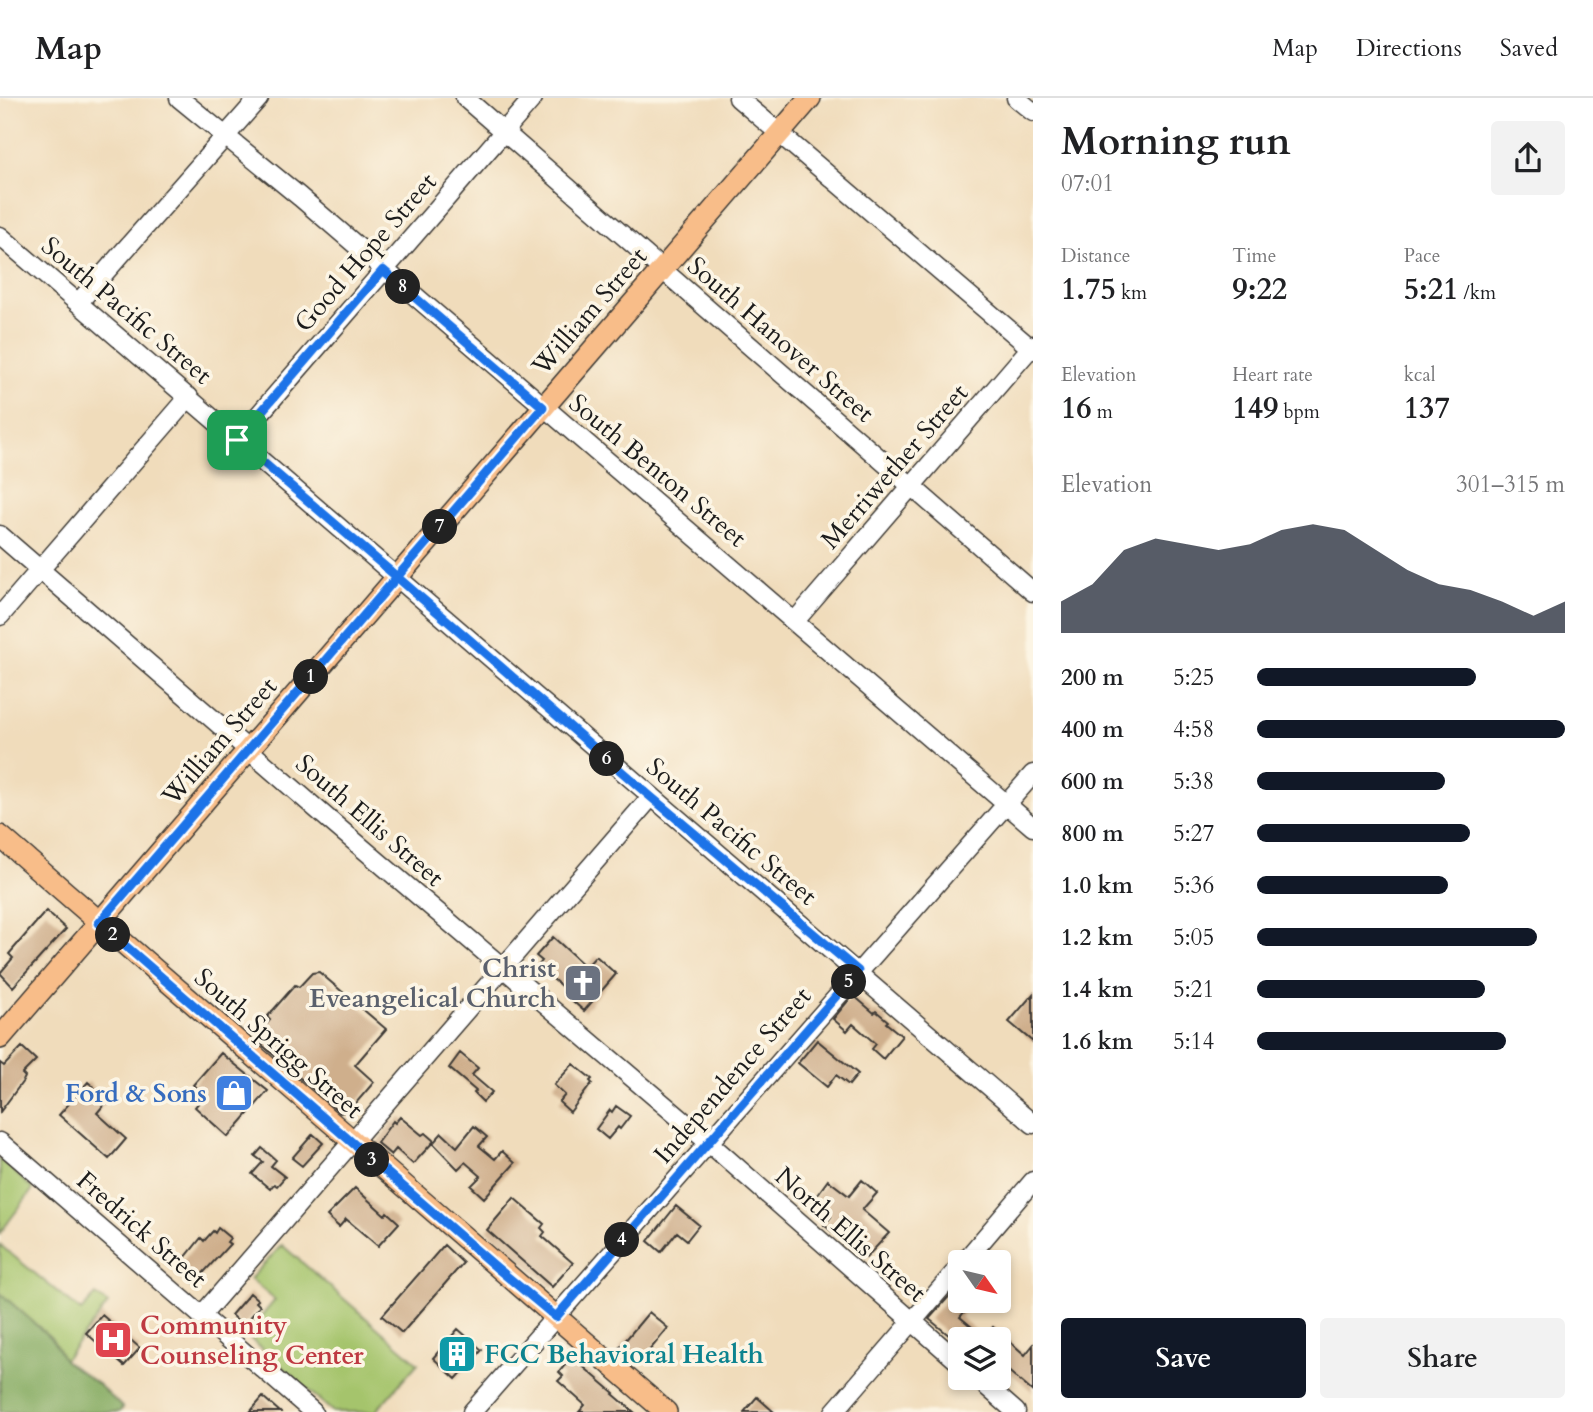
<!DOCTYPE html>
<html lang="en">
<head>
<meta charset="utf-8">
<style>
	:root { --surface:#fff; --page:#f2f2f2; --text:#202124; --muted:#757577; --line:#e0e0e0; --accent:#111827 }
	body { margin:0; font-family:Cardo,serif; background:var(--page); color:var(--text); height:100vh; display:flex; flex-direction:column; font-size:26px; white-space:nowrap }
	* { box-sizing:border-box; margin:0 }
	p { font-size:23px; color:var(--muted) }
	.icon { flex:none; width:38px; height:38px; fill:none; stroke:currentColor; stroke-width:2; stroke-linecap:round; stroke-linejoin:round }
	.map { position:relative; flex:1; overflow:hidden }
	.panel { display:flex; flex-direction:column; background:var(--surface); width:560px }
	.panel>* { flex:none }
	.needle { width:46px; rotate:124deg }
	.controls { position:absolute; left:948px; top:1152px; display:grid; gap:14px }
	.controls a { display:grid; place-items:center; width:63px; height:63px; border-radius:7px; background:var(--surface); box-shadow:0 4px 10px #0003; font-size:35px }
	.pin { position:absolute; display:grid; place-items:center; width:60px; height:60px; color:#fff; margin:-30px; border-radius:14px; box-shadow:0 4px 10px #0006 }
	.km { position:absolute; width:35px; height:35px; margin:-18px; border-radius:50%; background:#222; color:#fff; font-size:19px; line-height:35px; text-align:center }
	.round { display:grid; place-items:center; flex:none; width:74px; height:74px; border-radius:7px; background:var(--page) }
	.headline { display:flex; align-items:center; justify-content:space-between; height:119px; padding:0 28px }
	h1 { font-size:38px; font-weight:700; line-height:52px }
	.figures { display:grid; grid-template-columns:repeat(3,1fr); gap:10px; height:119px; padding:7px 28px }
	.figures div { display:grid; align-content:center }
	.figures b { font-size:30px; font-weight:700 }
	.figures small { font-size:19px; font-weight:400 }
	.figures p { font-size:19px }
	.chart { height:196px; padding:14px 28px }
	.chart p { display:flex; justify-content:space-between }
	.chart svg { width:100%; height:126px; margin-top:7px; fill:var(--accent); opacity:.7 }
	.action { display:flex; gap:14px; margin-top:auto; padding:14px 28px }
	.action a { flex:1; height:80px; border-radius:7px; background:var(--accent); color:#fff; font-size:28px; font-weight:700; line-height:80px; text-align:center }
	.action a+a { background:var(--page); color:var(--text) }
	ul { padding:0 28px; list-style:none; font-size:23px }
	li { display:grid; grid-template-columns:112px 84px 1fr; align-items:center; height:52px }
	li i { height:18px; border-radius:9px; background:var(--accent) }
	header { display:flex; align-items:center; gap:42px; box-sizing:border-box; height:98px; padding:0 35px; background:var(--surface); border-bottom:2px solid var(--line) }
	header strong { font-size:33px }
	nav { display:flex; gap:38px; margin-inline-start:auto; font-size:24px }
	main { display:flex; flex:1; min-height:0 }
	.map>svg:first-child { display:block }
</style>
</head>
<body>
<header>
<strong>Map</strong>
<nav><a>Map</a><a>Directions</a><a>Saved</a></nav>
</header>
<main>
<div class="map">
<svg width="1033" height="1314" viewBox="0 0 1033 1314">
	<rect width="100%" height="100%" fill="#fcf5e5"/>
	<filter id="ink" filterUnits="userSpaceOnUse"><feTurbulence type="fractalNoise" baseFrequency=".0143" numOctaves="2"/><feDisplacementMap in="SourceGraphic" scale="14" xChannelSelector="R" yChannelSelector="G"/><feConvolveMatrix kernelMatrix="1 2 1 2 8 2 1 2 1" color-interpolation-filters="sRGB"/></filter>
	<filter id="wash" filterUnits="userSpaceOnUse"><feTurbulence type="fractalNoise" baseFrequency=".00686" numOctaves="4" result="noise"/><feDisplacementMap in="SourceGraphic" scale="28" xChannelSelector="R" yChannelSelector="G"/><feGaussianBlur stdDeviation="1.57" result="paint"/><feColorMatrix in="noise" values="0 0 0 0 0 0 0 0 0 0 0 0 0 0 0 0 0 1.4 0 .05"/><feComposite in="paint" operator="in"/></filter>
	<g filter="url(#wash)">
		<rect width="100%" height="100%" fill="#f0dcbb"/>
		<!-- green -->
		<path fill="#a5c46c" stroke="#607044" stroke-width="2" d="M0,1061L33,1091L0,1135Z
			M0,1147L81,1213L96,1197L108,1206L64,1262L52,1241L0,1195Z
			M282,1147L418,1265L375,1314H333L246,1237L275,1202L250,1181Z"/>
		<!-- forest -->
		<path fill="#84aa60" stroke="#50633e" stroke-width="2" d="M0,1195L52,1241L64,1262L99,1287L123,1310L119,1314H0Z"/>
		<g id="blocks">
			<!-- building -->
			<path fill="#cfaf8c" d="M46,813L66,831L13,889L0,875L13,860L9,856Z
				M553,839L586,869L596,858L616,876L584,913L566,897L569,895L538,868L542,863L536,858Z
				M319,874L386,931L355,967L374,984L350,1012L340,1015L261,946L259,934L270,922L267,919L295,887L299,889L312,875Z
				M1033,896V944L1009,924Z
				M853,897L874,915L876,913L888,923L886,925L902,938L883,961L872,951L876,946L853,926L847,933L833,921Z
				M817,942L858,976L849,987L836,977L827,989L798,965Z
				M22,949L36,962L22,976L25,979L23,983L0,1014V965L4,968Z
				M221,955L268,993L228,1039L195,1009L205,997L193,987Z
				M460,955L478,970L472,977L492,994L483,1004L474,995L476,993L449,970Z
				M573,966L592,981L590,983L592,985L570,1014L559,1004L565,997L554,987Z
				M88,984L108,1002L97,1015L126,1041L109,1061L59,1017Z
				M616,1008L630,1018L620,1031L618,1029L608,1041L596,1031L610,1012L612,1014Z
				M400,1019L422,1037L425,1035L434,1043L413,1066L396,1051L391,1057L377,1045L393,1023L395,1025Z
				M474,1028L487,1039L479,1048L495,1061L502,1053L515,1065L484,1100L471,1088L481,1078L465,1064L458,1071L433,1045L442,1035L457,1049Z
				M313,1036L323,1045L302,1068L292,1060Z
				M262,1050L276,1062L271,1068L285,1079L277,1088L274,1086L270,1091L252,1076L263,1064L255,1058Z
				M828,1082L849,1098L862,1082L877,1095L862,1112L889,1135L866,1160L824,1127L831,1119L812,1104Z
				M355,1090L385,1117L387,1114L399,1125L378,1148L346,1121L339,1129L327,1118Z
				M514,1100L544,1126L541,1130L545,1134L542,1138L573,1165L552,1189L487,1132Z
				M676,1108L699,1127L687,1142L677,1134L661,1154L648,1143Z
				M218,1130L230,1140L227,1144L230,1146L194,1185L177,1170L201,1140L204,1143L213,1133L215,1135Z
				M444,1147L463,1165L402,1235L382,1218Z
				M961,1185V1202H974L960,1219L984,1239L993,1229L1025,1257L1033,1247V1294L1005,1270L999,1276V1241H961V1247L929,1221Z
				M250,1195L258,1202L256,1204L260,1208L243,1228L231,1217Z
				M649,1214L668,1230L638,1266L619,1250Z
				M102,1217L140,1250L124,1268L86,1235Z
				M458,1231L482,1252L456,1281L433,1260Z
				M572,1259L614,1295L613,1296L634,1314H579L585,1307L558,1283L563,1278L559,1274Z
				M263,1299L280,1314H250Z
				M757,1299L774,1314H744Z"/>
		</g>
	</g>
	<g filter="url(#ink)">
		<use href="#blocks" fill-opacity="0" stroke="#3c3934" stroke-width="2"/>
		<g fill="none" stroke-linecap="round" stroke-linejoin="round">
			<!-- minor casing -->
			<g stroke="#3c3934" stroke-width="21">
				<path id="minor" d="M179,0L300,99L1033,729
					M465,0L1033,494
					M738,0L1033,252
					M1016,0L1033,14
					M0,138L1033,1026
					M78,205L259,0
					M237,342L533,0
					M0,437L334,726L708,1044L961,1266
					M0,518L189,299
					M795,523L1033,247
					M0,1044L313,1314
					M964,1164L1033,1083
					M202,1217L651,699
					M976,1279L1016,1314
					M472,1314L1033,676
					M834,1314L961,1167"/>
			</g>
			<!-- major casing -->
			<g stroke="#3c3934" stroke-width="24">
				<path id="major" d="M0,738L666,1314
					M0,940L810,0"/>
			</g>
			<!-- minor -->
			<use href="#minor" stroke="#fff" stroke-width="18"/>
			<!-- major -->
			<use href="#major" stroke="#f8bd89" stroke-width="21"/>
		</g>
	</g>
	<g fill="none" stroke-linecap="round" stroke-linejoin="round" filter="url(#ink)">
		<!-- route casing -->
		<g stroke="#fff" stroke-width="14">
			<path id="route" d="M237,342L397,479L99,825L497,1170L556,1219L858,873L651,699L397,479L543,309L383,172L237,342"/>
		</g>
		<!-- route -->
		<use href="#route" stroke="#1a73e8" stroke-width="9"/>
	</g>
	<!-- icons -->
	<defs>
		<g id="church-square" transform="scale(2.0125)"><rect x="-9" y="-9" width="18" height="18" rx="4" fill="#6b7280" stroke="#fcf5e5"/><path d="M-1.2-6h2.4v3.5h3.3v2.4h-3.3V6h-2.4V-.1h-3.3v-2.4h3.3Z" fill="#fff"/></g>
		<g id="shop-square" transform="scale(2.0125)"><rect x="-9" y="-9" width="18" height="18" rx="4" fill="#3f7fe0" stroke="#fcf5e5"/><path d="M-5-2.5h2.3a2.7 3.5 0 0 1 5.4 0H5L5.5 6h-11ZM-1.5-2.5h3a1.5 2.3 0 0 0-3 0Z" fill="#fff"/></g>
		<g id="hospital-square" transform="scale(2.0125)"><rect x="-9" y="-9" width="18" height="18" rx="4" fill="#e0444e" stroke="#fcf5e5"/><path d="M-5-5h3v3.5h4V-5h3V5h-3V1.5h-4V5h-3Z" fill="#fff"/></g>
		<g id="building-square" transform="scale(2.0125)"><rect x="-9" y="-9" width="18" height="18" rx="4" fill="#0f9aa8" stroke="#fcf5e5"/><path d="M-4-6H4V6H1V3H-1V6H-4ZM-2.5-4.3h1.7v1.8h-1.7ZM.8-4.3h1.7v1.8H.8ZM-2.5-1h1.7V.8h-1.7ZM.8-1h1.7V.8H.8Z" fill="#fff"/></g>
	</defs>
	<g fill-rule="evenodd">
		<use href="#church-square" x="583" y="885"/>
		<use href="#shop-square" x="234" y="995"/>
		<use href="#hospital-square" x="113" y="1242"/>
		<use href="#building-square" x="457" y="1256"/>
	</g>
	<g text-anchor="middle" stroke-width="7" stroke-linejoin="round" paint-order="stroke">
		<!-- street labels -->
		<g font-size="26" fill="#1c1c1c" stroke="#fcf5e5">
			<text transform="translate(365 154) rotate(-49)" y="9">Good Hope Street</text>
			<text transform="translate(127 212) rotate(40)" y="9">South Pacific Street</text>
			<text transform="translate(589 213) rotate(-49)" y="9">William Street</text>
			<text transform="translate(781 241) rotate(41)" y="9">South Hanover Street</text>
			<text transform="translate(894 368) rotate(-49)" y="9">Merriwether Street</text>
			<text transform="translate(658 372) rotate(40)" y="9">South Benton Street</text>
			<text transform="translate(219 643) rotate(-49)" y="9">William Street</text>
			<text transform="translate(370 722) rotate(41)" y="9">South Ellis Street</text>
			<text transform="translate(732 733) rotate(40)" y="9">South Pacific Street</text>
			<text transform="translate(279 945) rotate(41)" y="9">South Sprigg Street</text>
			<text transform="translate(732 977) rotate(-49)" y="9">Independence Street</text>
			<text transform="translate(142 1131) rotate(41)" y="9">Fredrick Street</text>
			<text transform="translate(851 1136) rotate(41)" y="9">North Ellis Street</text>
		</g>
		<!-- worship labels -->
		<g font-size="26" font-weight="bold" fill="#5b616d" stroke="#fcf5e5" text-anchor="end">
			<text x="556" y="879">Christ<tspan x="556" dy="30">Eveangelical Church</tspan></text>
		</g>
		<!-- shop labels -->
		<g font-size="26" font-weight="bold" fill="#366cbe" stroke="#fcf5e5" text-anchor="end">
			<text x="207" y="1004">Ford &amp; Sons</text>
		</g>
		<!-- health labels -->
		<g font-size="26" font-weight="bold" fill="#be3a42" stroke="#fcf5e5" text-anchor="start">
			<text x="140" y="1236">Community<tspan x="140" dy="30">Counseling Center</tspan></text>
		</g>
		<!-- culture labels -->
		<g font-size="26" font-weight="bold" fill="#0d838f" stroke="#fcf5e5" text-anchor="start">
			<text x="484" y="1265">FCC Behavioral Health</text>
		</g>
	</g>
</svg>
<div class="controls">
<a><svg class="needle" viewBox="-14 -14 28 28"><path d="M0-13l5 13h-10z" fill="#e53935"/><path d="M0 13l5-13h-10z" fill="#757577"/></svg></a>
<a><svg class="icon" aria-label="layers" viewBox="0 0 24 24"><path d="M12 4l9 5-9 5-9-5zM3 14l9 5 9-5"/></svg></a>
</div>
<div class="pin" style="left:237px;top:342px;background:#1e9e55"><svg class="icon" aria-label="arrive" viewBox="0 0 24 24"><path d="M6 21V4h12l-3 4 3 4H6"/></svg></div>
<b class="km" style="left:311px;top:579px">1</b>
<b class="km" style="left:113px;top:837px">2</b>
<b class="km" style="left:372px;top:1062px">3</b>
<b class="km" style="left:622px;top:1142px">4</b>
<b class="km" style="left:849px;top:884px">5</b>
<b class="km" style="left:607px;top:661px">6</b>
<b class="km" style="left:440px;top:429px">7</b>
<b class="km" style="left:403px;top:189px">8</b>
</div>
<section class="panel">
<div class="headline"><div><h1>Morning run</h1><p>07:01</p></div><a class="round"><svg class="icon" aria-label="share" viewBox="0 0 24 24"><path d="M12 15V3M7 8l5-5 5 5M5 13v7h14v-7"/></svg></a></div>
<div class="figures">
<div><p>Distance</p><b>1.75<small> km</small></b></div>
<div><p>Time</p><b>9:22</b></div>
<div><p>Pace</p><b>5:21<small> /km</small></b></div>
</div>
<div class="figures">
<div><p>Elevation</p><b>16<small> m</small></b></div>
<div><p>Heart rate</p><b>149<small> bpm</small></b></div>
<div><p>kcal</p><b>137</b></div>
</div>
<div class="chart"><p><span>Elevation</span>301–315 m</p>
<svg viewBox="0 0 160 44" preserveAspectRatio="none"><path d="M0 44V33L10 27L20 15L30 11L40 13L50 15L60 13L70 8L80 6L90 8L100 15L110 22L120 27L130 29L140 33L150 38L160 33V44z"/></svg>
</div>
<ul>
<li><b>200 m</b>5:25<i style="width:71%"></i></li>
<li><b>400 m</b>4:58<i style="width:100%"></i></li>
<li><b>600 m</b>5:38<i style="width:61%"></i></li>
<li><b>800 m</b>5:27<i style="width:69%"></i></li>
<li><b>1.0 km</b>5:36<i style="width:62%"></i></li>
<li><b>1.2 km</b>5:05<i style="width:91%"></i></li>
<li><b>1.4 km</b>5:21<i style="width:74%"></i></li>
<li><b>1.6 km</b>5:14<i style="width:81%"></i></li>
</ul>
<div class="action"><a>Save</a><a>Share</a></div>
</section>
</main>
</body>
</html>
